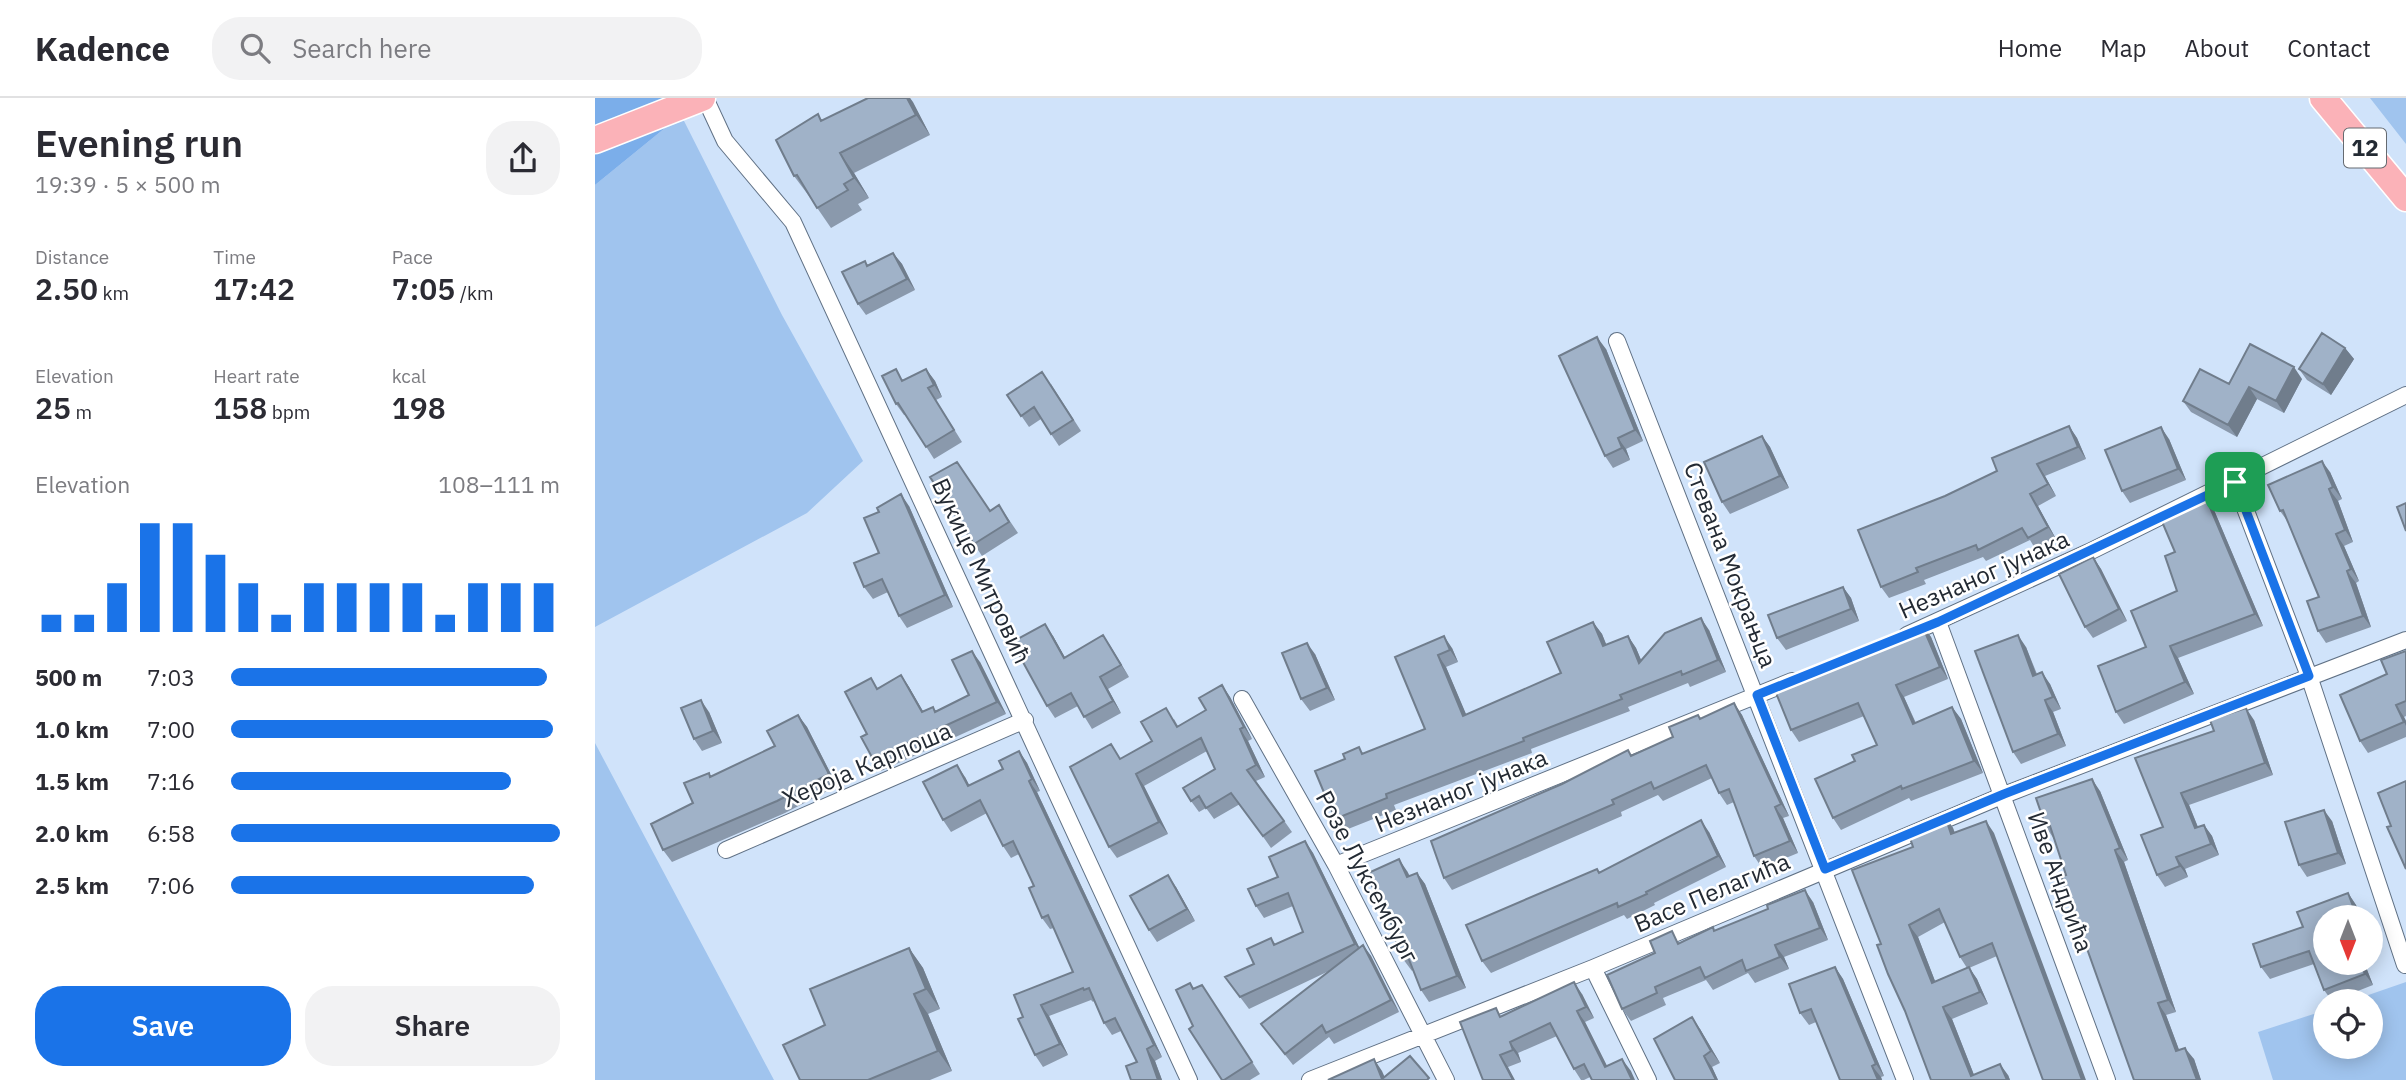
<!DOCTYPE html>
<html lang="en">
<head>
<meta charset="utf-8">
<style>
	:root { --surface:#fff; --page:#f2f2f3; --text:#2b2b33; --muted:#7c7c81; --line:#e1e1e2; --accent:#1a73e8 }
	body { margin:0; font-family:"IBM Plex Sans",sans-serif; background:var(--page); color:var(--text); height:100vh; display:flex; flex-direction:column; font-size:26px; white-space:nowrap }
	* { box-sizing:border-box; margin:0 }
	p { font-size:23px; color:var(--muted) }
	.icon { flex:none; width:38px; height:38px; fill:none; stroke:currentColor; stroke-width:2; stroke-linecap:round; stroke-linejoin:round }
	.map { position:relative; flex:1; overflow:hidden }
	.panel { display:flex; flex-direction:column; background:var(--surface); width:595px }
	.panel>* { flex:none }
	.needle { width:46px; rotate:180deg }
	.tools { position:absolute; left:1718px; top:807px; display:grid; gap:14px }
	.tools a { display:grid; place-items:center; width:70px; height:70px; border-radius:50%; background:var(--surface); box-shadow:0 4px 18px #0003; font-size:35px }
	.pin { position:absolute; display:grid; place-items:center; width:60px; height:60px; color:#fff; margin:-30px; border-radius:14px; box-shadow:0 4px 10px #0006 }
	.round { display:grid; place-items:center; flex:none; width:74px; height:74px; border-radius:28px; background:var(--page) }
	.summary { display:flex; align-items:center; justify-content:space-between; height:119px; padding:0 35px }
	h1 { font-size:38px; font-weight:600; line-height:52px }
	.stats { display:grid; grid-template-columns:repeat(3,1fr); gap:10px; height:119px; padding:7px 35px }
	.stats div { display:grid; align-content:center }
	.stats b { font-size:30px; font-weight:600 }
	.stats small { font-size:19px; font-weight:400 }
	.stats p { font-size:19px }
	.chart { height:196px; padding:14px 35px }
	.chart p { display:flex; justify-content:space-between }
	.chart svg { width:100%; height:126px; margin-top:7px; stroke:var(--accent); stroke-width:6 }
	.action { display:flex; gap:14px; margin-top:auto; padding:14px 35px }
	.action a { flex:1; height:80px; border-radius:28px; background:var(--accent); color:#fff; font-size:28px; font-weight:600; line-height:80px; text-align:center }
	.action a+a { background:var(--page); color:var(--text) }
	ul { padding:0 35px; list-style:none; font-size:23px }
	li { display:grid; grid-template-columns:112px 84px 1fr; align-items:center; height:52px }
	li i { height:18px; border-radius:9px; background:var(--accent) }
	header { display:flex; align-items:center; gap:42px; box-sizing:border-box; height:98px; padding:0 35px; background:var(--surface); border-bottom:2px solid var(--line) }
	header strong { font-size:33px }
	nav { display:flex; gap:38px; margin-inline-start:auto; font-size:24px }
	.search { width:490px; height:63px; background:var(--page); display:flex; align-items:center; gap:18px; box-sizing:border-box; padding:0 24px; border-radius:28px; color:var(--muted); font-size:26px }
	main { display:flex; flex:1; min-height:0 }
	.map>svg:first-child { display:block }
</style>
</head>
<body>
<header>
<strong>Kadence</strong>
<div class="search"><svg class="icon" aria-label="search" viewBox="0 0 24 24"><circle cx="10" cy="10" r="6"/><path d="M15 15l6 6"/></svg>Search here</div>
<nav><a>Home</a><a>Map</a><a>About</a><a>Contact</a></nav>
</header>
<main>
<section class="panel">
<div class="summary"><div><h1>Evening run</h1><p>19:39 · 5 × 500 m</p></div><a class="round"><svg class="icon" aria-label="share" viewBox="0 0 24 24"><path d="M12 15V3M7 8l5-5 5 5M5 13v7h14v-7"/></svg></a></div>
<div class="stats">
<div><p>Distance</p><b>2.50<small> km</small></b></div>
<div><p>Time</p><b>17:42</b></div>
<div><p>Pace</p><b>7:05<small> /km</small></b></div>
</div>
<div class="stats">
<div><p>Elevation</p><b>25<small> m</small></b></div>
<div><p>Heart rate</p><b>158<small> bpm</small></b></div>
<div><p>kcal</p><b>198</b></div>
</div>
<div class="chart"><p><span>Elevation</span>108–111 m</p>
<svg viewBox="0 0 160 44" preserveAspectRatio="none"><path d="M5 44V38M15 44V38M25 44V27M35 44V6M45 44V6M55 44V17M65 44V27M75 44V38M85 44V27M95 44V27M105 44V27M115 44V27M125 44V38M135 44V27M145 44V27M155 44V27"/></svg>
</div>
<ul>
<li><b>500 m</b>7:03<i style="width:96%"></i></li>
<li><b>1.0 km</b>7:00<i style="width:98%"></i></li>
<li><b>1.5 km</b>7:16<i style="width:85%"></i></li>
<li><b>2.0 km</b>6:58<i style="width:100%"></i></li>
<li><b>2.5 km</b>7:06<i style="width:92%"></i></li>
</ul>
<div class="action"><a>Save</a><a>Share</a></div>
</section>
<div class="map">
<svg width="1811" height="982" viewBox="0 0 1811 982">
	<rect width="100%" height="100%" fill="#d0e3fa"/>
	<!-- green -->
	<path fill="#a0c4ee" d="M1775,0H1811V46Z
		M86,17L187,217L268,363L212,415L0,529V87Z
		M0,645L179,982H0Z
		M1811,884V982H1678L1663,934L1731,912V948H1776V903H1756Z"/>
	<!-- forest -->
	<path fill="#7baeea" d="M0,0H82L86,17L0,87Z"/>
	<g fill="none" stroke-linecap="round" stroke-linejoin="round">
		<!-- minor casing -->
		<g stroke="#607185" stroke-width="18">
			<path id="minor" d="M110,0L130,43L198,124L594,982
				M1022,243L1310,982
				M1640,384L1714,578L1810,867
				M1343,524L1512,982
				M1312,537L1494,454L1811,297
				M647,601L741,767L851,982
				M131,752L430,622
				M741,767L1197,583
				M998,870L1053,982
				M715,982L998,870L1409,697L1811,542"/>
		</g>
		<!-- primary casing -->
		<g stroke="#fff" stroke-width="29">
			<path id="primary" d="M1728,0L1811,100
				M0,42L107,0"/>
		</g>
		<!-- minor -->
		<use href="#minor" stroke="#fff" stroke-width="16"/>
		<!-- primary -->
		<use href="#primary" stroke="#fbb2b8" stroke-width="26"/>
	</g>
	<!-- wall -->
	<path fill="#8a99ac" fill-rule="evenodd" d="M273,0H315L335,37L259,75L274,100L263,106L267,112L236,130L214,98L199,78L228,23Z
		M298,155L307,166L320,192L271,217L263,206L273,168Z
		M1750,250L1759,261L1736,297L1712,282L1704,271Z
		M1011,251L1048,343L1031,351L1035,362L1018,370L1010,358Z
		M331,271L340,283L347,299L341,302L367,344L339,361L311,317H309L301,306L309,282Z
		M1707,281L1689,315L1662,301L1642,339L1596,314L1588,303L1634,286Z
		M456,286L486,333L464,348L446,321L434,329L412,297Z
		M1474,328L1482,340L1491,361L1450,378L1461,398L1443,408L1461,441L1441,452L1435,442L1391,463L1388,459L1329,482L1331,486L1294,500L1286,489L1350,398L1402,373Z
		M1167,338L1175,349L1194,390L1135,416L1127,404Z
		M1574,341L1591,382L1535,405L1527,393Z
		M1735,374L1747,401L1743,403L1758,444L1749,448L1764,483L1761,485L1776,529L1731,545L1723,533L1724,499L1693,424L1685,413Z
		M335,379L395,413L404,407L423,435L387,458Z
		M1611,400L1619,412L1668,528L1583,560L1599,596L1529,626L1521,614L1551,549L1582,493L1580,454Z
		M314,408L358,509L312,530L304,518L293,494L278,501L269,489L284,455Z
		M1498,459L1506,471L1532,523L1498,540L1490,529Z
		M1248,489L1256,500L1264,523L1191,552L1182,540Z
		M998,524L1007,536L1011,547L1033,538L1041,550L1046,562L1114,532L1131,574L1095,589L1093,585L1033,609L1035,613L936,651L937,655L799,707L801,712L748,733L740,721L769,656L830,631L800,559L857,550L863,564L851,569L871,617L966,575Z
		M1327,527L1336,539L1353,581L1309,599L1321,625L1357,609L1366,621L1388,675L1316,703L1314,700L1246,732L1238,720L1260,663L1282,647L1269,618L1204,644L1196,632Z
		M508,537L534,579L513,591L526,615L497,631L483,608L460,620L452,608L458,538L470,560Z
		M1431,549L1442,576L1455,586L1466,611L1458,614L1471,648L1426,666L1418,654Z
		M1811,553V618L1809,619L1811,623V639L1773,655L1765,643L1792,576Z
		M720,556L740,602L715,613L706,601Z
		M385,564L411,616L286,673L278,661L272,636L283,590L306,577L314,589L328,613L338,609L341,613L374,597Z
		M627,587L635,599L657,641L653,643L670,679L661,683L697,734L676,750L645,706L619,721L611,710L604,714L596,703L620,671L612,653L549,688L573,736L522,760L514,749L526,661L557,643L579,621L583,628L611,612Z
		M1139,605L1147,617L1194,718L1188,720L1203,755L1167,770L1159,758L1139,704L1132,707L1124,695L1117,680L1068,703L1063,697L1026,714L1027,718L857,792L849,780L967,686L1037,658L1078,639L1103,617L1106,621Z
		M114,614L127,645L107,653L99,641Z
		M203,617L212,629L242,688L190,715L77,764L68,752L98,705L180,648Z
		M1659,622L1678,677L1594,707L1603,729L1609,727L1617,738L1624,757L1590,771L1593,779L1570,789L1562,777L1568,729L1540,660Z
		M424,653L432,665L445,693L442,694L567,959L560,963L567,982H536L542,964L526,933L517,937L509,925L499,903L498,904L496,902L454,918L473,957L448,969L440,957L428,919L478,874L459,830L455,831L447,820L439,788L424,756L416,760L408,748L392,715L356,734L348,722L370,679L374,687L408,671Z
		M1505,693L1533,762L1529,764L1581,914L1571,917L1584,952L1599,961L1606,982H1539L1459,741L1451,729Z
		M1350,718L1358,730L1360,735H1399L1402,858L1374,870L1382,881L1393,906L1357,921L1379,977H1413L1415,982H1336L1286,846L1318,749ZM1350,824L1365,859L1372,870L1340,883L1323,839Z
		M1737,723L1751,766L1712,779L1704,767Z
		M1114,734L1131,769L1059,805L1060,807L1032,821L1029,817L896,875L887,863L1005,775Z
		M710,743L718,755L764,849L768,847L776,858L804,914L739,946L734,939L698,967L666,926L734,873L654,911L630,879L659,866L676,840L681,847L708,834L698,808L669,820L661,808Z
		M812,773L815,778L822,775L830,786L871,890L834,904L826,892L818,872L817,873L808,861L802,837Z
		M581,789L600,823L562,844L554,832Z
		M1753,795L1761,807L1766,819H1731V864H1769L1778,887L1737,903L1729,892L1719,866L1675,881L1666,869L1658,846L1708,829L1702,814Z
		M1218,804L1233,842L1189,859L1194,871L1160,885L1153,875L1118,892L1111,882L1068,900L1071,907L1036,923L1027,911L1085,845L1120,832Z
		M314,850L328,870L345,911L333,916L357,973L335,982H205L230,927Z
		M1240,869L1248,881L1289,978L1286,979L1287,982H1245L1221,924L1214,927L1205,915Z
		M595,885L599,891L607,887L665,976L655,982H627L598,928Z
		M987,896L999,920L990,924L1012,968L1036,973L995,979L989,982H986L979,971L962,938L923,955L926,964L913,969L888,982L907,918Z
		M1105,931L1125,965L1117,969L1123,982H1080Z"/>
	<!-- shaded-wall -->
	<path fill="#707d8c" d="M312,0H315L318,4L335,37L321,17Z
		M245,55L259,75L274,100L259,80Z
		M298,155L307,166L320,192L312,181Z
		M1002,239L1011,251L1048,343L1040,332Z
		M1750,250L1759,261L1736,297L1728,286Z
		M1699,269L1707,281L1689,315L1681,303Z
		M331,271L340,283L347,299L339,287Z
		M1654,289L1662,301L1642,339L1633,327Z
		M1474,328L1482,340L1491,361L1483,349Z
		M1566,329L1574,341L1591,382L1583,371Z
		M1167,338L1175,349L1194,390L1185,378Z
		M1023,340L1031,351L1035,362L1027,350Z
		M1727,363L1735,374L1747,401L1738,389Z
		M1442,366L1450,378L1461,398L1453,386Z
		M1734,391L1743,403L1758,444L1750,432Z
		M306,396L314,408L358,509L350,497Z
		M1435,396L1443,408L1461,441L1453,429Z
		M1611,400L1619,412L1668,528L1660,516Z
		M1741,436L1749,448L1764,483L1756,471Z
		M1498,459L1506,471L1532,523L1524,511Z
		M1752,473L1761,485L1776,529L1768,518Z
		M1248,489L1256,500L1264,523L1256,511Z
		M1106,520L1114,532L1131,574L1123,562Z
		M998,524L1007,536L1017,560L1008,548Z
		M450,526L458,538L477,572L469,560Z
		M1327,527L1336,539L1353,581L1345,569Z
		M508,537L516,549L534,579L526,567Z
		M1423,537L1431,549L1446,589L1438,578Z
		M849,538L857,550L863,564L855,552Z
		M1033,538L1041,550L1052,576L1044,565Z
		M712,545L720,556L740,602L732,590Z
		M1575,548L1583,560L1599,596L1590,584Z
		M377,553L385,564L411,616L402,604Z
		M843,557L851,569L877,630L868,618Z
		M1447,574L1455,586L1466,611L1458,599Z
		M306,577L314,589L335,626L327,614Z
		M505,579L513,591L526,615L518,603Z
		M627,587L635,599L657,641L649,629Z
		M1301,587L1309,599L1326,638L1318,626Z
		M106,602L114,614L127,645L118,633Z
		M1450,602L1458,614L1471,648L1463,636Z
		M1139,605L1147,617L1194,718L1186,706Z
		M1801,607L1809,619L1811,623V628Z
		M1357,609L1366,621L1388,675L1379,663Z
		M1651,610L1659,622L1678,677L1670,665Z
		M203,617L212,629L242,688L234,676Z
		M645,631L653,643L670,679L661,667Z
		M424,653L432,665L445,693L437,681Z
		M362,667L370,679L381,700L373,688Z
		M541,676L549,688L573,736L564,724Z
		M1497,681L1505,693L1533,762L1525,750Z
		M434,683L442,694L567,959L559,947Z
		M1586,695L1594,707L1608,742L1600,730Z
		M1180,709L1188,720L1203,755L1195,743Z
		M1729,712L1737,723L1751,766L1743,755Z
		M1350,718L1358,730L1364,748L1356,736Z
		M1106,722L1114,734L1131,769L1123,758Z
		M1391,723L1399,735L1491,982H1487Z
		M1609,727L1617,738L1624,757L1616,746Z
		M710,743L718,755L768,857L760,846Z
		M1520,752L1529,764L1581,914L1573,902Z
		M1581,759L1590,771L1593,779L1585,768Z
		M804,761L812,773L820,791L812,779Z
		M822,775L830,786L871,890L862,878Z
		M573,777L581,789L600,823L592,811Z
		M1210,792L1218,804L1233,842L1225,830Z
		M1753,795L1761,807L1766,819H1762Z
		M1314,827L1323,839L1345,896L1337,885Z
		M768,847L776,858L804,914L796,902Z
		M1180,847L1189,859L1194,871L1185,859Z
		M314,850L328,870L345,911L331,891Z
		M1765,864H1769L1778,887L1770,876Z
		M1240,869L1248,881L1289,978L1281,966Z
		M1374,869L1382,881L1393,906L1385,894Z
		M979,884L987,896L999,920L991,909Z
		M319,896L333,916L357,973L343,953Z
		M1563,905L1571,917L1589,965L1581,953Z
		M446,907L454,918L473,957L465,946Z
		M1348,909L1357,921L1381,982L1376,978Z
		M982,913L990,924L1018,980L1010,969Z
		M1097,919L1105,931L1125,965L1116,953Z
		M915,944L923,955L926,964L918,952Z
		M1590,950L1599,961L1606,982H1602Z
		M552,951L560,963L567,982H563Z
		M905,957L913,969L920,982H918Z
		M1109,958L1117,969L1123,982H1121Z
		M779,961L787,973L791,982H787Z
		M1027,961L1036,973L1040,982H1037Z
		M1405,966L1413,977L1415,982H1412Z
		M1277,968L1286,979L1287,982H1283Z"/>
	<!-- building -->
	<path fill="#a0b2c8" stroke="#707d8c" stroke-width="2" d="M273,0H312L321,17L245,55L259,80L249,86L253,92L222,110L202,77L199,78L181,42L223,16L226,23Z
		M298,155L312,181L263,206L247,174L270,163L272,168Z
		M1727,235L1750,250L1728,286L1704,271Z
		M1002,239L1040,332L1023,340L1027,350L1010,358L964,258Z
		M1655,246L1699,269L1681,303L1654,289L1633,327L1588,303L1605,271L1634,286Z
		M301,271L307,283L331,271L339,287L333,290L359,332L331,349L303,305L301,306L287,278Z
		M447,274L478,322L456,336L439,309L426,318L412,297Z
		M1474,328L1483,349L1442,366L1453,386L1435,396L1453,429L1433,440L1427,430L1383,452L1381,447L1321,470L1323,474L1286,489L1263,432L1350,398L1402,373L1397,360Z
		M1566,329L1583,371L1527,393L1510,352Z
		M1167,338L1185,378L1127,404L1109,364Z
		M1727,363L1738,389L1734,391L1750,432L1741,436L1756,471L1752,473L1768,518L1723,533L1712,503L1724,499L1688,412L1685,413L1673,387Z
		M362,364L395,413L404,407L414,424L379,446L335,379Z
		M306,396L350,497L304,518L287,481L269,489L259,465L284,455L269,420L284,414L282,410Z
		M1611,400L1660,516L1575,548L1590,584L1521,614L1503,568L1551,549L1536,513L1582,493L1570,458L1580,454L1565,419Z
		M1811,405V433L1802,409Z
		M1498,459L1524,511L1490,529L1464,476Z
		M1248,489L1256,511L1182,540L1173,517Z
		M1106,520L1123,562L1087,577L1086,573L1025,597L1027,601L928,640L929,643L791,696L792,700L740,721L720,673L750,661L748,656L764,649L767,656L830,631L800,559L849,538L855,552L843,557L868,618L966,575L952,544L998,524L1008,548L1033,538L1044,565L1070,535Z
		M450,526L469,560L508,537L526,567L505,579L518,603L489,619L476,595L452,608L417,544Z
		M1327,527L1345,569L1301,587L1318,626L1357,609L1379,663L1307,691L1306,688L1238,720L1220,681L1260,663L1257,657L1282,647L1263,605L1196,632L1179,590Z
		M1423,537L1438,578L1447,574L1458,599L1450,602L1463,636L1418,654L1380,553Z
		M712,545L732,590L706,601L687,555Z
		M377,553L402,604L278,661L266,639L272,636L250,594L276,580L282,591L306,577L327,614L338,609L340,614L374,597L357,562Z
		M1811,553V603L1801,607L1809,624L1765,643L1745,597L1792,576L1786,562Z
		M627,587L649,629L645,631L661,667L652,672L689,723L668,738L636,695L611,710L604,698L596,703L588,690L620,671L606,640L541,676L564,724L514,749L475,669L516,646L525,661L557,643L546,624L571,610L582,629L611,612L604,600Z
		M106,602L118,633L99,641L86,610Z
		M1139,605L1186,706L1180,709L1195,743L1159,758L1134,691L1124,695L1111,667L1059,691L1056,684L1017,702L1019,706L849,780L836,743L967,686L1033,652L1036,658L1078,639L1074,629L1103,617L1105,621Z
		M1651,610L1670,665L1586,695L1600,730L1609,727L1616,746L1581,759L1585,768L1562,777L1546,737L1568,729L1540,660L1619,633L1615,622Z
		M203,617L234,676L182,703L68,752L56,726L98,705L89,685L114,675L115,679L180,648L172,633Z
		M424,653L437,681L434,683L559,947L552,951L563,982H536L531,968L542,964L520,920L509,925L494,890L489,892L488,890L446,907L465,946L440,957L423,921L428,919L419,897L478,874L453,817L447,820L434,790L439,788L418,743L408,748L385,702L348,722L328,684L362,667L373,688L408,671L404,663Z
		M1497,681L1525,750L1520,752L1573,902L1563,905L1581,953L1590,950L1602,982H1539L1466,778L1471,777L1455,728L1451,729L1441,700Z
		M1811,683V771L1792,729L1796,728L1783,695Z
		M1729,712L1743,755L1704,767L1690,724Z
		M1350,718L1356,736L1391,723L1487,982H1448L1397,845L1365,859L1344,811L1314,827L1337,885L1374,869L1385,894L1348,909L1376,978L1405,966L1412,982H1336L1310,913L1293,876L1282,847L1286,846L1257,772L1318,749L1313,734Z
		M1106,722L1123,758L1051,794L1052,796L1023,809L1022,805L887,863L871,827L1002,771L1004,775Z
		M710,743L760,846L645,899L630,879L659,866L652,851L676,840L679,847L708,834L693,795L661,808L653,791L683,779L674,759Z
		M804,761L812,779L822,775L862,878L826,892L813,859L808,861L799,838L802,837L771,776Z
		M573,777L592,811L554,832L535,798Z
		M1210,792L1225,830L1180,847L1185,859L1151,873L1147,862L1110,880L1105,869L1060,889L1062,895L1027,911L1012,877L1060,855L1055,843L1077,833L1083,846L1118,829L1119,833L1173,811L1172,807Z
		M1753,795L1762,819H1731V864H1765L1770,876L1729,892L1714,853L1666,869L1658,846L1708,829L1702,814Z
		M768,847L796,902L731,935L727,927L690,956L666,926Z
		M314,850L331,891L319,896L343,953L273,982H205L188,947L230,927L215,891Z
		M1240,869L1281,966L1277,968L1283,982H1245L1216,911L1205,915L1194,886Z
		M979,884L991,909L982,913L1010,969L1027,961L1037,982H997L989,966L979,971L955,925L915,944L918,952L905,957L918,982H888L865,924L901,910L905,919Z
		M595,885L598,891L607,887L657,964L629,982H627L594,931L598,928L581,892Z
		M1097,919L1116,953L1109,958L1121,982H1080L1059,941Z
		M815,958L834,980L832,982H733L779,961L787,981Z"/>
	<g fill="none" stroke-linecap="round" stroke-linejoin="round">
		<!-- route casing -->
		<g stroke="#fff" stroke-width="14">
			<path id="route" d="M1640,384L1714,578L1409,696L1230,771L1162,597L1343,524Z"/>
		</g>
		<!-- route -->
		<use href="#route" stroke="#1a73e8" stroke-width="9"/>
	</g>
	<g text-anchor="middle" stroke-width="5" stroke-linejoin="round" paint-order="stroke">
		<!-- shield labels -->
		<rect fill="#fff" stroke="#656a70" stroke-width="2" x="1749" y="30.5" width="42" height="39" rx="5"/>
		<g font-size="23" font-weight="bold" fill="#232a33">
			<text x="1770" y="58">12</text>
		</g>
		<!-- street labels -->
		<g font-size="24" fill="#232a33" stroke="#fff">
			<text transform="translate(1135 467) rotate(69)" y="8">Стевана Мокрањца</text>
			<text transform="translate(386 473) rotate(65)" y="8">Вукице Митровић</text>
			<text transform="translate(1389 477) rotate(-24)" y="8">Незнаног јунака</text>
			<text transform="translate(272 667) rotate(-23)" y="8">Хероја Карпоша</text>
			<text transform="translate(866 693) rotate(-22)" y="8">Незнаног јунака</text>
			<text transform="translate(772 779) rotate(62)" y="8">Розе Луксембург</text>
			<text transform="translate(1465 784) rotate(70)" y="8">Иве Андрића</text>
			<text transform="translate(1117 795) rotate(-23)" y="8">Васе Пелагића</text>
		</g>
	</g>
</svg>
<div class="tools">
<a><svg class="needle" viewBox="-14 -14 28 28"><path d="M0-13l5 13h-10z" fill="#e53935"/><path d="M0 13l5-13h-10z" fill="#7c7c81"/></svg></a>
<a><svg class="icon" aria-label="locate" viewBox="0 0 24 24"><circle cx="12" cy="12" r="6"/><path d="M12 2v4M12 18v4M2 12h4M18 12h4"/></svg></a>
</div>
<div class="pin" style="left:1640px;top:384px;background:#1e9e55"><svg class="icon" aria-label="arrive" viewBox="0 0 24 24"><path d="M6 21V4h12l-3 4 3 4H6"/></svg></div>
</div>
</main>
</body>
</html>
